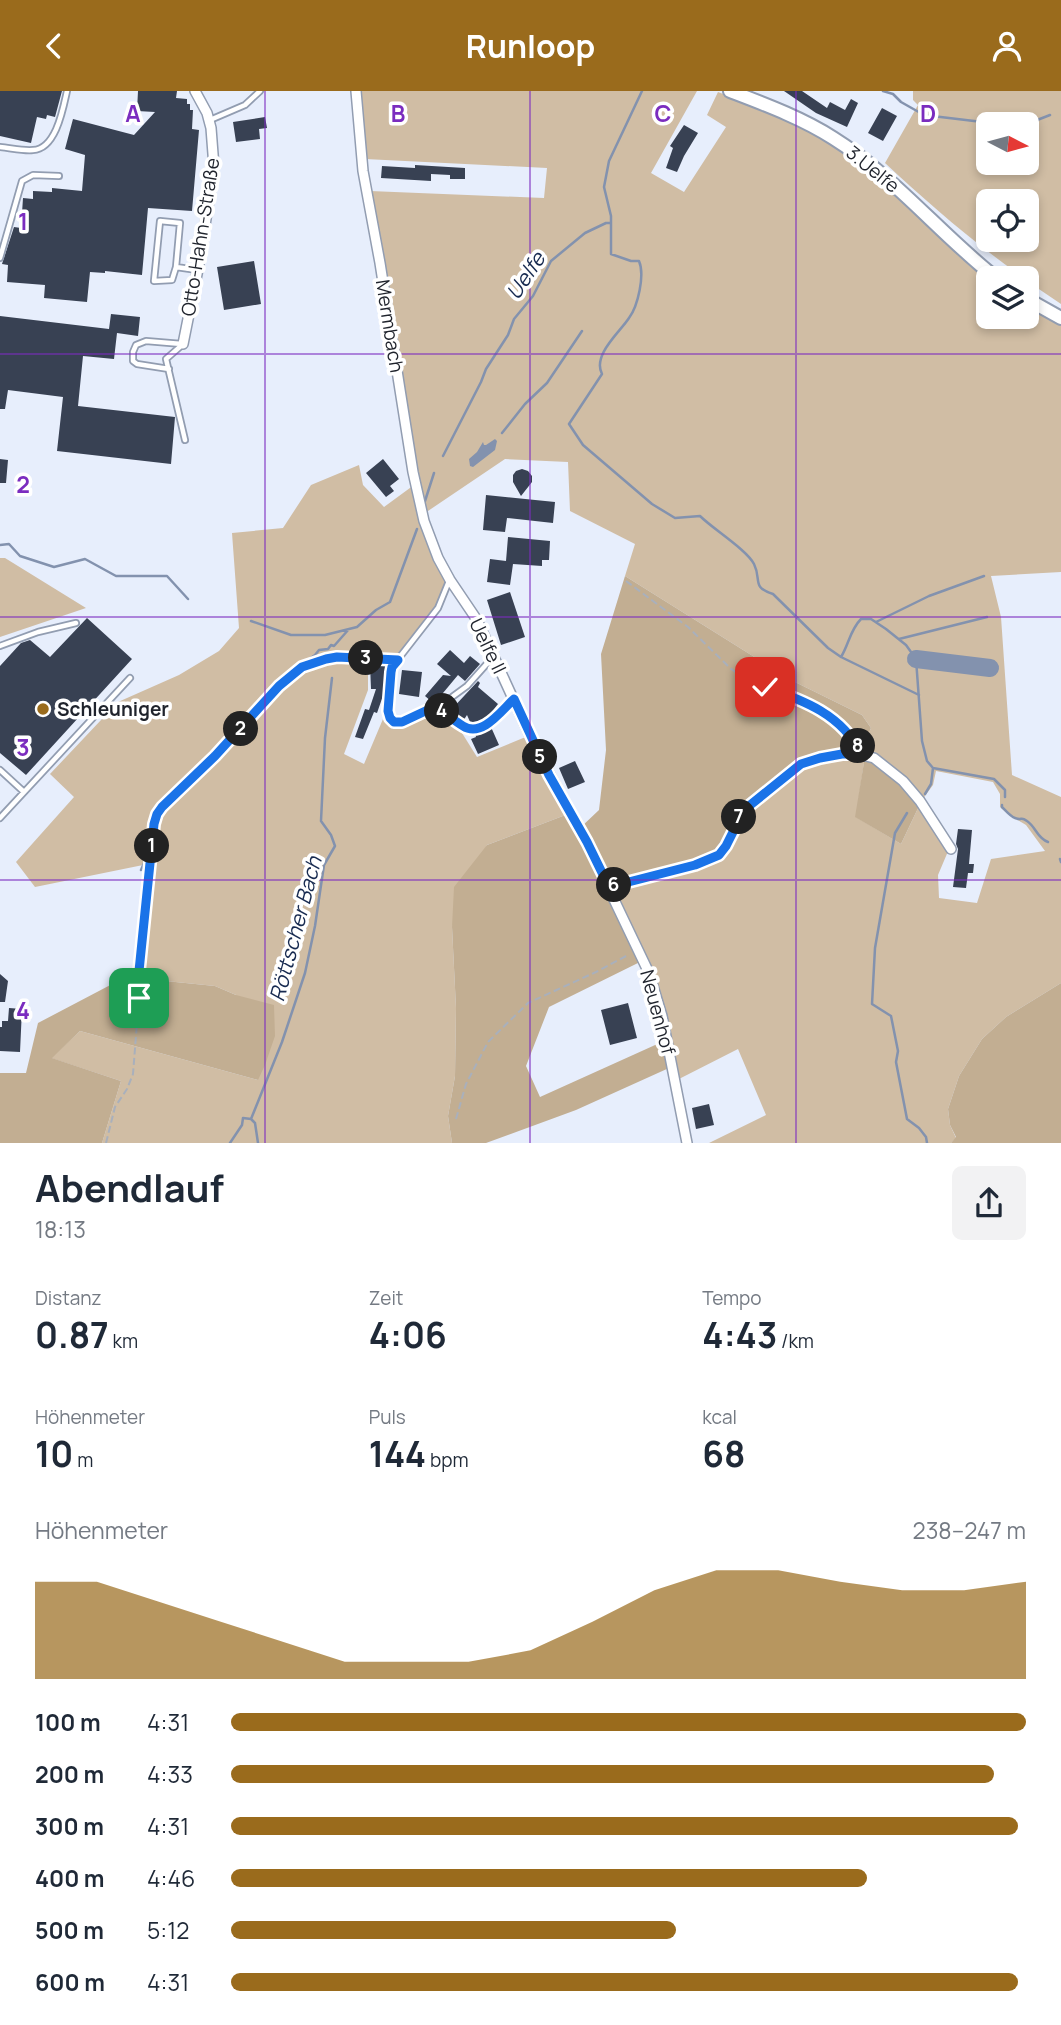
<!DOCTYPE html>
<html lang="de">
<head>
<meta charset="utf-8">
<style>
	:root { --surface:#fff; --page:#f2f2f3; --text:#1f2937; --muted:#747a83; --accent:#9a6b1c }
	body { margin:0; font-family:Manrope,sans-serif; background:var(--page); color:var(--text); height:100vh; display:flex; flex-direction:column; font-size:26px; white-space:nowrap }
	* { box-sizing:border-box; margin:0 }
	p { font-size:23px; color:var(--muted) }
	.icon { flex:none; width:38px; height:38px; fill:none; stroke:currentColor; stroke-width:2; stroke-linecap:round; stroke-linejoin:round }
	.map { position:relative; height:1052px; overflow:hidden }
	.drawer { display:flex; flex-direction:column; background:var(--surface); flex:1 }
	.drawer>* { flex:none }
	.needle { width:46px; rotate:96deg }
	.fabs { position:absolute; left:976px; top:21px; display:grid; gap:14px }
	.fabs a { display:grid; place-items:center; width:63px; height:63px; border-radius:10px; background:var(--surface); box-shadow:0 4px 10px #0003; font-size:35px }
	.pin { position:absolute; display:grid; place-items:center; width:60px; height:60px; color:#fff; margin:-30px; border-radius:14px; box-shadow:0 4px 10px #0006 }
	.km { position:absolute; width:35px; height:35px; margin:-18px; border-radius:50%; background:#222; color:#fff; font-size:19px; line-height:35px; text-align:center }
	.round { display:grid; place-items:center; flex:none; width:74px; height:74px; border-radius:10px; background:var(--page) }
	.overview { display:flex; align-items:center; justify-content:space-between; height:119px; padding:0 35px }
	h1 { font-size:38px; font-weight:700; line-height:52px }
	.figures { display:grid; grid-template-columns:repeat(3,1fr); gap:10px; height:119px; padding:7px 35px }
	.figures div { display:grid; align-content:center }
	.figures b { font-size:35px; font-weight:700 }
	.figures small { font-size:19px; font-weight:400 }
	.figures p { font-size:19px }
	.chart { height:196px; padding:14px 35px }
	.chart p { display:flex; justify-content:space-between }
	.chart svg { width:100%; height:126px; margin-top:7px; fill:var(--accent); opacity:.7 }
	ul { padding:0 35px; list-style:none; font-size:23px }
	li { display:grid; grid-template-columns:112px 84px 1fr; align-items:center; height:52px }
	li i { height:18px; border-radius:9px; background:var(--accent) }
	header { display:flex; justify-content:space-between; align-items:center; height:91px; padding:0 35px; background:var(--accent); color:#fff; font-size:32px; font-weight:700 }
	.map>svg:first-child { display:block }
</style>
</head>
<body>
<header><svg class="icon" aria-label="back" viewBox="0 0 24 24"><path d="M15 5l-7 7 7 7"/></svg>Runloop<svg class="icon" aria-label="person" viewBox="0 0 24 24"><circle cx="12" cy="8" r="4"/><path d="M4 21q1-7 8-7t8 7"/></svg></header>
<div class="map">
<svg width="1061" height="1052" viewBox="0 0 1061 1052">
	<rect width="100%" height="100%" fill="#e7eefc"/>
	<!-- green -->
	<path fill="#d0bda4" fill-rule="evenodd" d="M361,0H697L651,82L684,101L726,36L707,24L718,1C771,21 824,45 870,79C894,98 915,120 936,142C953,158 971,173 989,187V226H1027V214L1061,233V481L991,485L1001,526L1012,684L1061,706V892L1006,926L982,948L959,985L948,1018L950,1034L956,1047L951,1052H709L766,1024L738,958L677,989C671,951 664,913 649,877C639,850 625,824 612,797L672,780L696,776L713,769L720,765L727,756L744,721L801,675L820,668L842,664L854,663L865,665L856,726L901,753L920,713L949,758L938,784L939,807L977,812L991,768L1045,760L1026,734L1009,724L1000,716V703L993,691L936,680L933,694L922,709C905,690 886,665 860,661L871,637L862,624L793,590L625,485L635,453L570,420L568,371L505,368L425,422L411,349L370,100L544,107L547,77L365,68L360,15Z
		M913,0H1061V213L1027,190V187H1024C974,152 929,113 885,72L918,14L913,9ZM989,33H1027V72H989ZM989,110H1027V149H989Z
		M359,374L363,394L384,416L414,394L448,490L436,517L398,566H368V599L344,663L364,673L383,628L394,638L432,619L462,642L477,666L528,645L568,723L487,754L452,836L456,917L455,985L448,1025L452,1052H102L121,990L51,967L80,940L258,989L236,904L215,895L146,888L137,880L148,773L35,796L16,771L74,706L50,683L118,611L179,584L219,560L239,537L232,442L283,437L311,394Z
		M0,467H5L86,517L0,546Z"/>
	<!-- forest -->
	<path fill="#c2ae92" d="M625,485L793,590L862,624L871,637L860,661L820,665L760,703L730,746L712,766L609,793L580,737L599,719L606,659L601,563Z
		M865,665L878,670L920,713L901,753L855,726Z
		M568,723L642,870L549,916L526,975L540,1006L664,950L669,977L576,1019L486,1052H452L448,1025L455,985L456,917L452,836L454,796L487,754Z
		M137,880L146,888L215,895L236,904L274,914L275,945L265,974L258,989L80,940L52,967L121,990L102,1052H0V982H26L38,932Z
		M1061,892V1052H951L956,1046L950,1034L948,1018L959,985L982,948L1006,926Z"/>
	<!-- water -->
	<path fill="#8392ae" d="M495,348L497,350L495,359L473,376L470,375L469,368L477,361L483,351L484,354H486Z"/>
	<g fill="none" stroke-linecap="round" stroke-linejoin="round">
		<!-- stream -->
		<path stroke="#8392ae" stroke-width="2.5" d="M642,0L609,70L604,96L611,125V163L631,170H639C645,184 638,215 629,227C620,241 592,264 602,283L569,333L583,354L652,413L675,427L700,425C713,438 747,459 754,473C762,489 751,496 773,503L828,557L841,566C849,553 850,539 861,528H871L886,538L906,554L916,568L922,650L927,670L933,677
			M883,0L893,3L901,11L924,24L999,33
			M1027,33L1050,24
			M502,342L525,313L547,292L582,240
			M443,365L481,291L486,278L508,244L514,228L533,205L551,170L585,142L606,132H611
			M425,410L434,382
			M0,454L9,453L20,465L54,476L85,468L116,485H167L188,508
			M251,530L291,544H325L357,536L376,519L390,511L417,438
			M876,531L929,505L984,485
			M899,548L987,526
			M841,566L919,604
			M933,677L994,688L1005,699V706
			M925,703L931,693L933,677
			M1002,714V716C1005,719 1011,726 1015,727C1023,730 1020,725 1027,730C1036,736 1037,747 1048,751
			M907,722L895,742L875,857L872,913L891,925L898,960L896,971L907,1028L919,1037L926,1046L927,1052
			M1060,768L1061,771
			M141,779L148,763L152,727L163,709L225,651L275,592L315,564L319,559L328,558L331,554L334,555L349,538
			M251,1028L282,951L305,882L315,835L324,774L335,755L331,744L321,730L325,647L332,587
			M251,1028L255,1032L258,1052
			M230,1052L242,1034L243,1027L251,1028"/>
		<!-- river -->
		<path stroke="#8392ae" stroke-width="18" d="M916,568L990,577"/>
	</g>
	<!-- building -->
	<path fill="#384153" d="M0,0H62L55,26L47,24L46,28L37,26L31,52L0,45Z
		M138,0H177L176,7L187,8V13H190V19H193L192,38L199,39L192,120L148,117L142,184L105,180V182L90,181L87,211L44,207L45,194L7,191L8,174L2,173L14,136L21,137L23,107L33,108V100L52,101V97L82,100L85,64L65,58L73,28L134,44L155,21L137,20Z
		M784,0H802L827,17L830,11L845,19L851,8L858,12L847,36L816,22Z
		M882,17L897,25L883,50L868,42Z
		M265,26L267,37L259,38L260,48L236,51L233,31Z
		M684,34L698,42L684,65L677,81L666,77L673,57L670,55Z
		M415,74L465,77V88H450V84L431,83V90L381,87L382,75L415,77Z
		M254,170L261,213L224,219L217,176Z
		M111,223L140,226L138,245L117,242L114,268L83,265L78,315L175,326L171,373L57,360L63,306L8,299L5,318H0V225L109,238Z
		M0,368L8,369L6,392H0Z
		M383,368L399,388L390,395L394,400L386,406L366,382Z
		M522,378L528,380L532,385V391L521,405L513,391V384L516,380Z
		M486,404L555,411L553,432L507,427L505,441L483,439Z
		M508,446L550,450L549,469H542V475L513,473L510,494L487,491L490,468L506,470Z
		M510,501L525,546L501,554L487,509Z
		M87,527L132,568L26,684L0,662V575L21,552L30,549L50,566Z
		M450,559L464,572L470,565L480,573L465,590L458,584L438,608L432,611L425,605L443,584L451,585L437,573Z
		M385,572V599L377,622L374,621L363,648L355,646L365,618L369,619L376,598H371L370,573Z
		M402,579L422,581L419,606L399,603Z
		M478,590L480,592L478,596L498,613L487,627L476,633H471L467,624L463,630L450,620Z
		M491,636L499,654L478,663L471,648L476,646L475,642Z
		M575,670L585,691L568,698L559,677Z
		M958,738L972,739L969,773H974L973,782H968L966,797L953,796L958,758L956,753Z
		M0,883L8,890L5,911H0Z
		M628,912L637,947L610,954L601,919Z
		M9,917L22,918L20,961L0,960V936H2V930H8Z
		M709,1013L714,1034L696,1038L692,1017Z"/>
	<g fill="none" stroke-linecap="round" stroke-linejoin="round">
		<!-- service casing -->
		<g stroke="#929db1" stroke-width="8">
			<path id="service" d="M210,29L245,14L260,0
				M0,56C11,57 23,60 33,59C56,58 63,18 67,0
				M0,167L22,90L33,84L59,85
				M176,176L180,132L160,130L154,190L172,189L176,176L197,179
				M182,254L166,268L185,349
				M169,278L137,273L133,270V261L136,254L146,250L182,253
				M449,490L438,517L392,576L388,620C390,629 394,631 402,631L452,606L467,595L492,567
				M0,555L38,541L76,532
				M435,616C445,622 453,630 463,635C482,647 500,620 513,609
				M0,679L24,701
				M0,727L130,587"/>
		</g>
		<!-- minor casing -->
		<g stroke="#929db1" stroke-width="12">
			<path id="minor" d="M356,0L363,80L380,172L413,381L424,430L438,467L450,489L477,529L537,660L587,752L649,882L662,925L687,1052
				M183,253L199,173L214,76L211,37L207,22L195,0
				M609,795L696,774L719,763L731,746L739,727L751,712L801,673L820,667L842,663L854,662L874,667L903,690L920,710L951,758"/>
		</g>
		<!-- tertiary casing -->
		<g stroke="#929db1" stroke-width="16">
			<path id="tertiary" d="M730,0C764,13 802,27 833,47C894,85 940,143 996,187
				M1027,208L1061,227"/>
		</g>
		<!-- path -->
		<path stroke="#a9b0bc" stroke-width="2" stroke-dasharray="7 3.5" stroke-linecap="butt" d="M626,490L688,536L730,577L742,586L813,614L827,623L856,653
			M456,1028L466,993L488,951L528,912L596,881L628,864
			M106,1052L115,1016L127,998L133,983L139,907V880L154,733L157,723L162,716L215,665L279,595L302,576L326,567L337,566L387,568"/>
		<!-- service -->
		<use href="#service" stroke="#fff" stroke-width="4.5"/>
		<!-- minor -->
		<use href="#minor" stroke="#fff" stroke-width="9"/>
		<!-- tertiary -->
		<use href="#tertiary" stroke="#fff" stroke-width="12"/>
	</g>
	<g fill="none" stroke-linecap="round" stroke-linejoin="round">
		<!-- route casing -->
		<g stroke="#fff" stroke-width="14">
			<path id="route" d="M139,907V880L154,733L157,723L162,716L215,665L279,595L302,576L326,568L337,566L398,569L392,576L391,581L388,620L390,627L394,631H402L434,616C444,621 453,629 463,635C482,647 501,620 514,608L549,684L587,751L609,796L695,774L719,764L726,755L744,719L801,673L820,667L842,663H861C843,624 803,609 765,596"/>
		</g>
		<!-- route -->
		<use href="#route" stroke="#1a73e8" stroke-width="9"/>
	</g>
	<!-- grid -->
	<path fill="none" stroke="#7b2cbf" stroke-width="2" stroke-opacity="0.55" d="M265,0V1052M530,0V1052M796,0V1052M0,263H1061M0,526H1061M0,789H1061"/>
	<!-- markers -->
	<circle fill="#9a6b1c" stroke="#fff" stroke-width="2.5" cx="43" cy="618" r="7"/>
	<g text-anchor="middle" stroke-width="7" stroke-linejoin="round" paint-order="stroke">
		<!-- street labels -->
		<g font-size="19" fill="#1f232c" stroke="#fff">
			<text transform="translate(873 78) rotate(39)" y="7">3.Uelfe</text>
			<text transform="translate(200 146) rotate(-81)" y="7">Otto-Hahn-Straße</text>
			<text transform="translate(390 235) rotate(81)" y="7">Mermbach</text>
			<text transform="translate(488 555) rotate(64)" y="7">Uelfe II</text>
			<text transform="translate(658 921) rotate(75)" y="7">Neuenhof</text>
		</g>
		<!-- poi labels -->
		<g font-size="19" font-weight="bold" fill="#1f232c" stroke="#fff" text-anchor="start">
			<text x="57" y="625">Schleuniger</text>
		</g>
		<!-- water labels -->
		<g font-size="21" font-style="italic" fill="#172a50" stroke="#fff">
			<text transform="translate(526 185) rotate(-56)" y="7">Uelfe</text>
			<text transform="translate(296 838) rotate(-75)" y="7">Röttscher Bach</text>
		</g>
	</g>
	<g font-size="23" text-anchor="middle" font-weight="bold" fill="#7b2cbf" stroke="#fff" stroke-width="7" stroke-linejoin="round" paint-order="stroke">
		<text x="133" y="31">A</text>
		<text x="398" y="31">B</text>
		<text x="663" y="31">C</text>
		<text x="928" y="31">D</text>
		<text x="23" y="139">1</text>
		<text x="23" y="402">2</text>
		<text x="23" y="665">3</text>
		<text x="23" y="928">4</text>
	</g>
</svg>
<div class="fabs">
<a><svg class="needle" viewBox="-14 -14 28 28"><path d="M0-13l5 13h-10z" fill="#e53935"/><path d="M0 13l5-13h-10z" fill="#747a83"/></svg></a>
<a><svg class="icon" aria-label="locate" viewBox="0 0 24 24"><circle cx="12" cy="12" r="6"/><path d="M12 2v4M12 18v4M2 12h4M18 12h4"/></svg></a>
<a><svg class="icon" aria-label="layers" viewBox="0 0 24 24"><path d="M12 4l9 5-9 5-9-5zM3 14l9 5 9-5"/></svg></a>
</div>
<div class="pin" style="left:139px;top:907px;background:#1e9e55"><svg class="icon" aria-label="arrive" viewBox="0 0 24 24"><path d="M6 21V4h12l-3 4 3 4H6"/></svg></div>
<div class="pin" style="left:765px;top:596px;background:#d93025"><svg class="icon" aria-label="check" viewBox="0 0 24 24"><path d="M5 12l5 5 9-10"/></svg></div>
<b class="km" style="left:152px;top:755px">1</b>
<b class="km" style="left:241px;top:638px">2</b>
<b class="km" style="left:366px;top:567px">3</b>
<b class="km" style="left:442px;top:620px">4</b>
<b class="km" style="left:540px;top:666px">5</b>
<b class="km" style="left:614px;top:794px">6</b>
<b class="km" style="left:739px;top:726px">7</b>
<b class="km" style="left:858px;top:655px">8</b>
</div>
<section class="drawer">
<div class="overview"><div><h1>Abendlauf</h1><p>18:13</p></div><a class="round"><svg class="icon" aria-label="share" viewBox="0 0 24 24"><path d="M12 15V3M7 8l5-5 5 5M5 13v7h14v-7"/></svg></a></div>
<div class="figures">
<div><p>Distanz</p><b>0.87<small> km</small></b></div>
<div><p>Zeit</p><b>4:06</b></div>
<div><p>Tempo</p><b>4:43<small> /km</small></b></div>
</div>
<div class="figures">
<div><p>Höhenmeter</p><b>10<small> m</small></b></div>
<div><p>Puls</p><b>144<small> bpm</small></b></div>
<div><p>kcal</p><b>68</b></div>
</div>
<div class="chart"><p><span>Höhenmeter</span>238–247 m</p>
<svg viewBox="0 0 160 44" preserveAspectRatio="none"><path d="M0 44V10L10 10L20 17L30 24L40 31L50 38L60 38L70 38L80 34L90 24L100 13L110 6L120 6L130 10L140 13L150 13L160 10V44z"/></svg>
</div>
<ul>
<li><b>100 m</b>4:31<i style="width:100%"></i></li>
<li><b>200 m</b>4:33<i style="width:96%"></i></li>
<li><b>300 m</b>4:31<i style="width:99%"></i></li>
<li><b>400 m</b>4:46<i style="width:80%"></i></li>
<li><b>500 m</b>5:12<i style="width:56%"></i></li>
<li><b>600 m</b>4:31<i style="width:99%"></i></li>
</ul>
</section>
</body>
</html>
